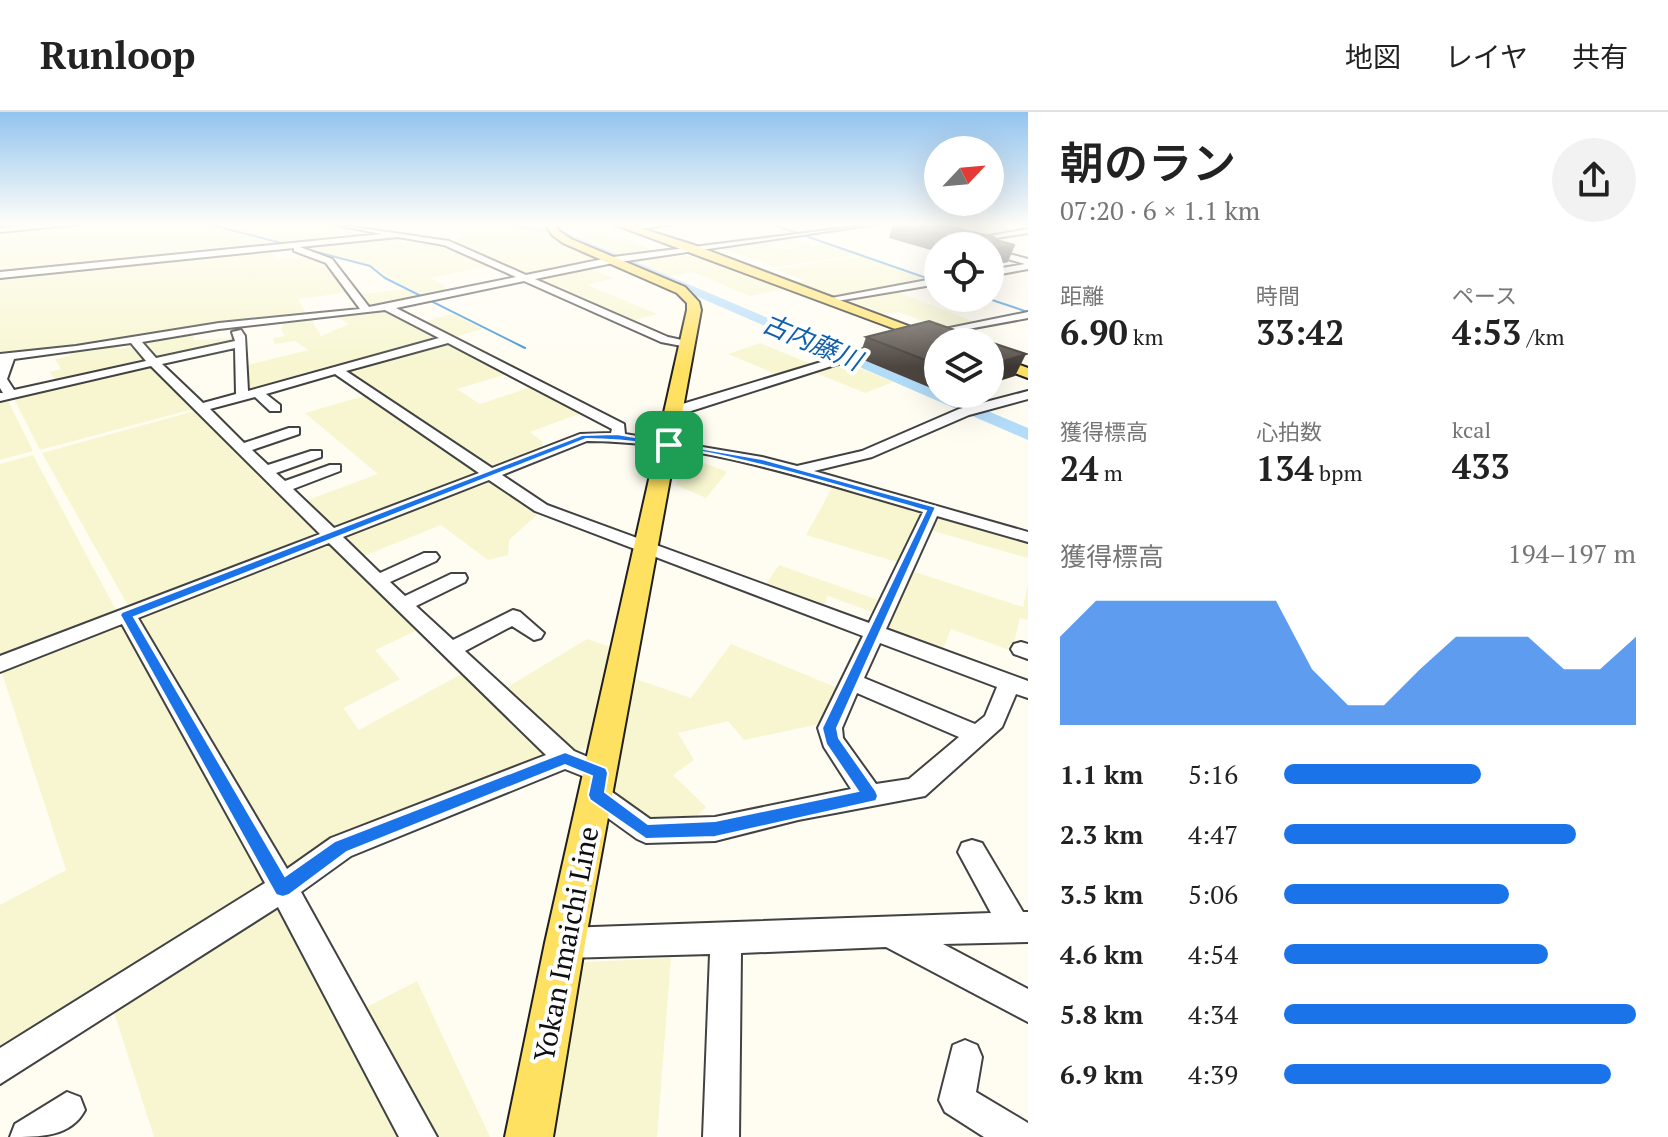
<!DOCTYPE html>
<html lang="ja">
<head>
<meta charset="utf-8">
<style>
	:root { --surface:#fff; --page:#f2f2f2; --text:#222; --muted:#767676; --line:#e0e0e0; --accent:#1a73e8 }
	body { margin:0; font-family:"PT Serif","Noto Sans JP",serif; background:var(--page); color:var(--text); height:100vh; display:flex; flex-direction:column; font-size:30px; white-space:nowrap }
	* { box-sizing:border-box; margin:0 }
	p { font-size:26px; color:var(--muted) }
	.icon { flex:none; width:44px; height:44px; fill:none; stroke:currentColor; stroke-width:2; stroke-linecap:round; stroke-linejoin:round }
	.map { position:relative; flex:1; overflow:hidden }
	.drawer { display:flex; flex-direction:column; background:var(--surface); width:640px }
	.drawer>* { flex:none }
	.needle { width:52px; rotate:64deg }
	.controls { position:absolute; left:924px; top:24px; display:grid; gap:16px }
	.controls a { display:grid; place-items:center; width:80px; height:80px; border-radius:50%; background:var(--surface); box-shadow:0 8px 32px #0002; font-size:40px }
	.pin { position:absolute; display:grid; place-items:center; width:68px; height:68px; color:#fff; margin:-34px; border-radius:16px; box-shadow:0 4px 12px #0006 }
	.round { display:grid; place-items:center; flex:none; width:84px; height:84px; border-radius:42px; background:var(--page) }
	.head { display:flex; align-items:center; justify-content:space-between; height:136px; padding:0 32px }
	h1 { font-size:44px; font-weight:600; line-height:60px }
	.metrics { display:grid; grid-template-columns:repeat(3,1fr); gap:12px; height:136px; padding:8px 32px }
	.metrics div { display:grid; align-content:center }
	.metrics b { font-size:34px; font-weight:600 }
	.metrics small { font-size:22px; font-weight:400 }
	.metrics p { font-size:22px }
	.chart { height:224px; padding:16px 32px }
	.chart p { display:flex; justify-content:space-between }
	.chart svg { width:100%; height:144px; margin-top:8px; fill:var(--accent); opacity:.7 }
	ul { padding:0 32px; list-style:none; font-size:26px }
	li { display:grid; grid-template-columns:128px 96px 1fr; align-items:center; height:60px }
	li i { height:20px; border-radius:10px; background:var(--accent) }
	header { display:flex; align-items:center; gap:48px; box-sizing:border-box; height:112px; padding:0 40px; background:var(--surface); border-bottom:2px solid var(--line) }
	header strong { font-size:38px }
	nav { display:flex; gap:44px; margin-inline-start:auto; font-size:28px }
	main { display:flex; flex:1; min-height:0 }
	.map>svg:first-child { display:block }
</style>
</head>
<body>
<header>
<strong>Runloop</strong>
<nav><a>地図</a><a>レイヤ</a><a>共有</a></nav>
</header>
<main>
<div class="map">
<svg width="1028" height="1025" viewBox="0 0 1028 1025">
	<rect width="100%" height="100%" fill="#fffdf2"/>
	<!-- farmland -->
	<path fill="#f7f6d0" d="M93,112H203L287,135L0,162V123L9,122L11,118Z
		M209,112H329L343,114L336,117L371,124L308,132L295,129L286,132Z
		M340,112H497L554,123L604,149L520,163L450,131L467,123L434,117L413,125Z
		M587,112L655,139L625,145L558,114Z
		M897,112H1028V118L956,128Z
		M785,124L812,134L826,132L857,143L775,155L714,133L758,128L784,138L796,136L771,126Z
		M375,125L436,135L444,132L494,153L430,166L445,174L447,180L425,185L371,154L302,136Z
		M270,137L277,148L317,144L326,148L350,180L298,187L308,206L212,213L77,235L0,242V164Z
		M672,139L695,147L709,145L789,176L749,184L693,160L666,165L632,146Z
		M860,144L931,169L834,185L796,171L805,169L776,157Z
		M585,155L614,166L588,173L657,202L628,210L533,168V165Z
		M404,177L421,186L374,196L369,195L359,183Z
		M892,178L978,211L944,217L899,200L883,202L846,187Z
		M386,196L444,226L245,281L244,254L308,238L295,229L275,232L273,226L285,224L281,217L284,210L312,208L321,224L349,212L337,205Z
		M453,202L483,217L451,226L421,210Z
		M192,219L194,228L238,226V231L155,248L139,228Z
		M448,229L510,261L457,277L480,292L534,274L584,300L530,320L543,330L542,336L489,358L341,259Z
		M118,231L120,237L134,234L148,249L56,270L50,260L61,257L55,247L70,244L71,239Z
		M760,231L811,252L778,263L728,242Z
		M842,249L893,270L865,281L811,259Z
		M149,251L197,296L40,338L12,283Z
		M367,283L482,361L336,417L305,389L378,362L305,301Z
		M6,285L33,339L0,348V287Z
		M198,298L327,421L130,497L42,341Z
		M33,343L118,502L0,547V352Z
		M692,346L727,360L706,386L676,373L680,352Z
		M489,365L541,399L509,428L508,443L488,448L441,413L361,445L339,424Z
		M833,374L923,400L900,451L806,423Z
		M935,403L1028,429V446L930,418Z
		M330,427L420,517L375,538L400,567L343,596L359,618L465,560L553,647L285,770L134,508Z
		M779,453L881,489L878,502L828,484L820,499L762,478Z
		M912,459L1023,495L1028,471V508L1020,506L1012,539L951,517L941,542L886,523Z
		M122,509L269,779L0,944V793L66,758L1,558Z
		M587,527L613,536L595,631L576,640L506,576Z
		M731,532L840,577L824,611L744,628L728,609L678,621L694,648L673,663L706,695L688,713L646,715L610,690L633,566L691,586Z
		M276,786L404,1025H154L111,891Z
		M671,846L657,1025H556L555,1005L583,850Z
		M417,869L490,1025H425L363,897Z"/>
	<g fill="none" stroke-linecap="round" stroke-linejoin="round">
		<!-- stream -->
		<path stroke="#368dd5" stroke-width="2" d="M207,112L289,133
			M771,112L938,170
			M72,113L85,112
			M305,137L370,154L385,166L525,236
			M986,186L1028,200"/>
		<!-- river -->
		<path fill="#b3dcf9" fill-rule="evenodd" d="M499,112L558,117L938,278V282H947L1028,316V328L553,122Z"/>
		<!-- minor casing -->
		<g stroke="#424242" stroke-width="4">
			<path id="minor" d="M52,112H81L0,120V116Z
				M332,112L449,129L526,163L613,145L877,112L613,151L535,167L668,225L691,230L693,232L687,235L661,230L524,169L396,196L624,312L625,322L762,345L797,354L862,339L959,297L1028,279V287L969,303L872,345L814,359L1028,420V430L937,404L886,517L1028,569V586L1016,582L1002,615L925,684L798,708L715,729L646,731L637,727L587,691L583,683L587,675L596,672L605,675L650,707L715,705L851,677L824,635L818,616L863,524L535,399L489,368L343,425L380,461L424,441H436L439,445L436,449L390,470L405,484L451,462H465L467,466L465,470L416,494L453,528L513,498L520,500L544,521L541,526L534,528L512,514L465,539L574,639L609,654L612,661L609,668L600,671L565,657L351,744L301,780L437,1025H399L278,795L0,972V936L265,771L122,512L0,560V544L320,422L151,254L0,289V281H3L0,276V242L76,234L219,211L360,197L326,151L294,139V136L0,166V160L382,122ZM398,125L444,133L516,165L369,195L332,147L300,135ZM385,198L439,226L248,279L245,224L241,218L232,220L235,229L156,246L142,230L219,217ZM131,231L146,249L14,278L7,267L14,247ZM448,231L612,317L611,321L580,322L492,356L346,259ZM235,236L236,282L203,291L162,252ZM335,262L479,361L334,416L293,377L340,359V353H330L285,369L276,361L321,345V339H311L268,353L252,338L299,322V316H289L244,331L210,297L255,285L270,299H280V293L266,282ZM587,329C697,329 817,370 923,400L869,511L547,393L502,363ZM329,431L546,643L331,726L287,757L138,506ZM880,531L997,575L985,604L975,612L864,566ZM857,581L959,625L909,667L876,672L843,626L842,616Z
				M652,112H673L633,118L629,116Z
				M1028,117V121L965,131L961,129Z
				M990,137L1028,147V157L990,164V158L1025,152L990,142Z
				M938,166V172L831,190L826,187Z
				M1028,200V206L925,225L920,222Z
				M887,230L891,231V235L691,299L673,301L666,297Z
				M1021,530L1028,532V547L1014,542L1011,537L1014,532Z
				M972,728L982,731L1023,800H1028V830L943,832L1028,877V910L886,835L741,841L739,1025H703L710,842L565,846L554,842L550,831L554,820L565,816L991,801L958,740L962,731Z
				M965,928L977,933L982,945L976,980L1028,1011V1025H984L945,1000L939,988L953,933Z
				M67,980L80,985L85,998C71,1025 40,1025 10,1025L15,1012Z"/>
		</g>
		<!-- major casing -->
		<g stroke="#202020" stroke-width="4">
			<path id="major" d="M545,112H555L559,119L571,127L685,175L699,190L701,198L585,831L553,1025H505L545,831L687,198V191L677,181L563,131L552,123Z
				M613,112H627L694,133L951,230H938V233Z
				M990,242L1028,256V266L990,252Z"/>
		</g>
		<!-- minor -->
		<use href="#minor" fill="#fff" fill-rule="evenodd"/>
		<!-- major -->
		<use href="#major" fill="#ffe162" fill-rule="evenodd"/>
	</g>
	<!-- wall -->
	<path fill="#4d4640" d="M893,112H939L994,125L1008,150L990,153V134H938V140L889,126Z
		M866,225L938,230V279L859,246Z"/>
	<!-- shaded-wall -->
	<path fill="#3e3934" d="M1015,133L1008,150L990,153V141L992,137Z
		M1026,242L1015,264L990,272V253Z"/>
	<!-- building -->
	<path fill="#59514b" stroke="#3e3934" stroke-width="2" d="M899,112H939L994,125L996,128L1015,133L992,137L990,136V134H981Z
		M929,209L989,230H938V253L866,225Z
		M990,230L1026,242L990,253Z"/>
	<!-- sky -->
	<linearGradient id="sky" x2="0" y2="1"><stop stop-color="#93c4ef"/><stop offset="0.44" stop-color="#fffef9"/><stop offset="1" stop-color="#fffef9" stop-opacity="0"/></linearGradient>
	<rect width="1028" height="255" fill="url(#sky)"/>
	<!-- route -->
	<path fill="#1a73e8" stroke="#fff" stroke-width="2" fill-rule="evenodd" d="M617,322L762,347L936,395L837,616L839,626L876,679L878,684L876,689L715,725L646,727L590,688L588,683L592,664L565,653L347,740L289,783L283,785L276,783L120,503L122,500L582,323ZM586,327C702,329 816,368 926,399L822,616L826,632L858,679L715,709L648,712L605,680L608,661L606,656L565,640L335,729L285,764L134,505Z"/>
	<g text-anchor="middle" stroke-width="8" stroke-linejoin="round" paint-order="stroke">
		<!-- far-water labels -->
		<g font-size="26" font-style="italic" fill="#115fa9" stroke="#fff">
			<text transform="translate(812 230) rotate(23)" y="9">古内藤川</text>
		</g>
		<!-- street labels -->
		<g font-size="28" fill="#0f0f0f" stroke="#fff">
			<text transform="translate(566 832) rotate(-79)" y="10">Yokan Imaichi Line</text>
		</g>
	</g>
</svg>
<div class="controls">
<a><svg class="needle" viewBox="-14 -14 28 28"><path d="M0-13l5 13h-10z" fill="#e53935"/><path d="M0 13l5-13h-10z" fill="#767676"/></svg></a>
<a><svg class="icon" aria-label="locate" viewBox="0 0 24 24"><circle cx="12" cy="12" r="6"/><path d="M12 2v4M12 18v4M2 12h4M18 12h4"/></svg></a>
<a><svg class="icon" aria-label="layers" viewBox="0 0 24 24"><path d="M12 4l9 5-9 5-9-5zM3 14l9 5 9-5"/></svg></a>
</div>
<div class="pin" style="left:669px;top:333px;background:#1e9e55"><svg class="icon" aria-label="arrive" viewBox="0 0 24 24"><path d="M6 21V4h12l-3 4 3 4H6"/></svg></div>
</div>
<section class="drawer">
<div class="head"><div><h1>朝のラン</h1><p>07:20 · 6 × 1.1 km</p></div><a class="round"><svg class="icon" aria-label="share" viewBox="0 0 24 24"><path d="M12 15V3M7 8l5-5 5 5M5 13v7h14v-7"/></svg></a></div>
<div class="metrics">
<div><p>距離</p><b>6.90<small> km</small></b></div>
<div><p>時間</p><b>33:42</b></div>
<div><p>ペース</p><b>4:53<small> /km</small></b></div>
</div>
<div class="metrics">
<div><p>獲得標高</p><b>24<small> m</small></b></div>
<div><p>心拍数</p><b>134<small> bpm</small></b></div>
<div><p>kcal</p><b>433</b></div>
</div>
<div class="chart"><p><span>獲得標高</span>194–197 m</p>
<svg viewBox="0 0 160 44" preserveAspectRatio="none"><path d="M0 44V17L10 6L20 6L30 6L40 6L50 6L60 6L70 27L80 38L90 38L100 27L110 17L120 17L130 17L140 27L150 27L160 17V44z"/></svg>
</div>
<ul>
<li><b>1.1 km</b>5:16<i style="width:56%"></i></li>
<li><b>2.3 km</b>4:47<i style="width:83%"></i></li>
<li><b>3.5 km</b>5:06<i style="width:64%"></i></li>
<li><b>4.6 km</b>4:54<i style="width:75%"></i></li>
<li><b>5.8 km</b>4:34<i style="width:100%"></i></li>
<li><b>6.9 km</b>4:39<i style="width:93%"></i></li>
</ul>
</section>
</main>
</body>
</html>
